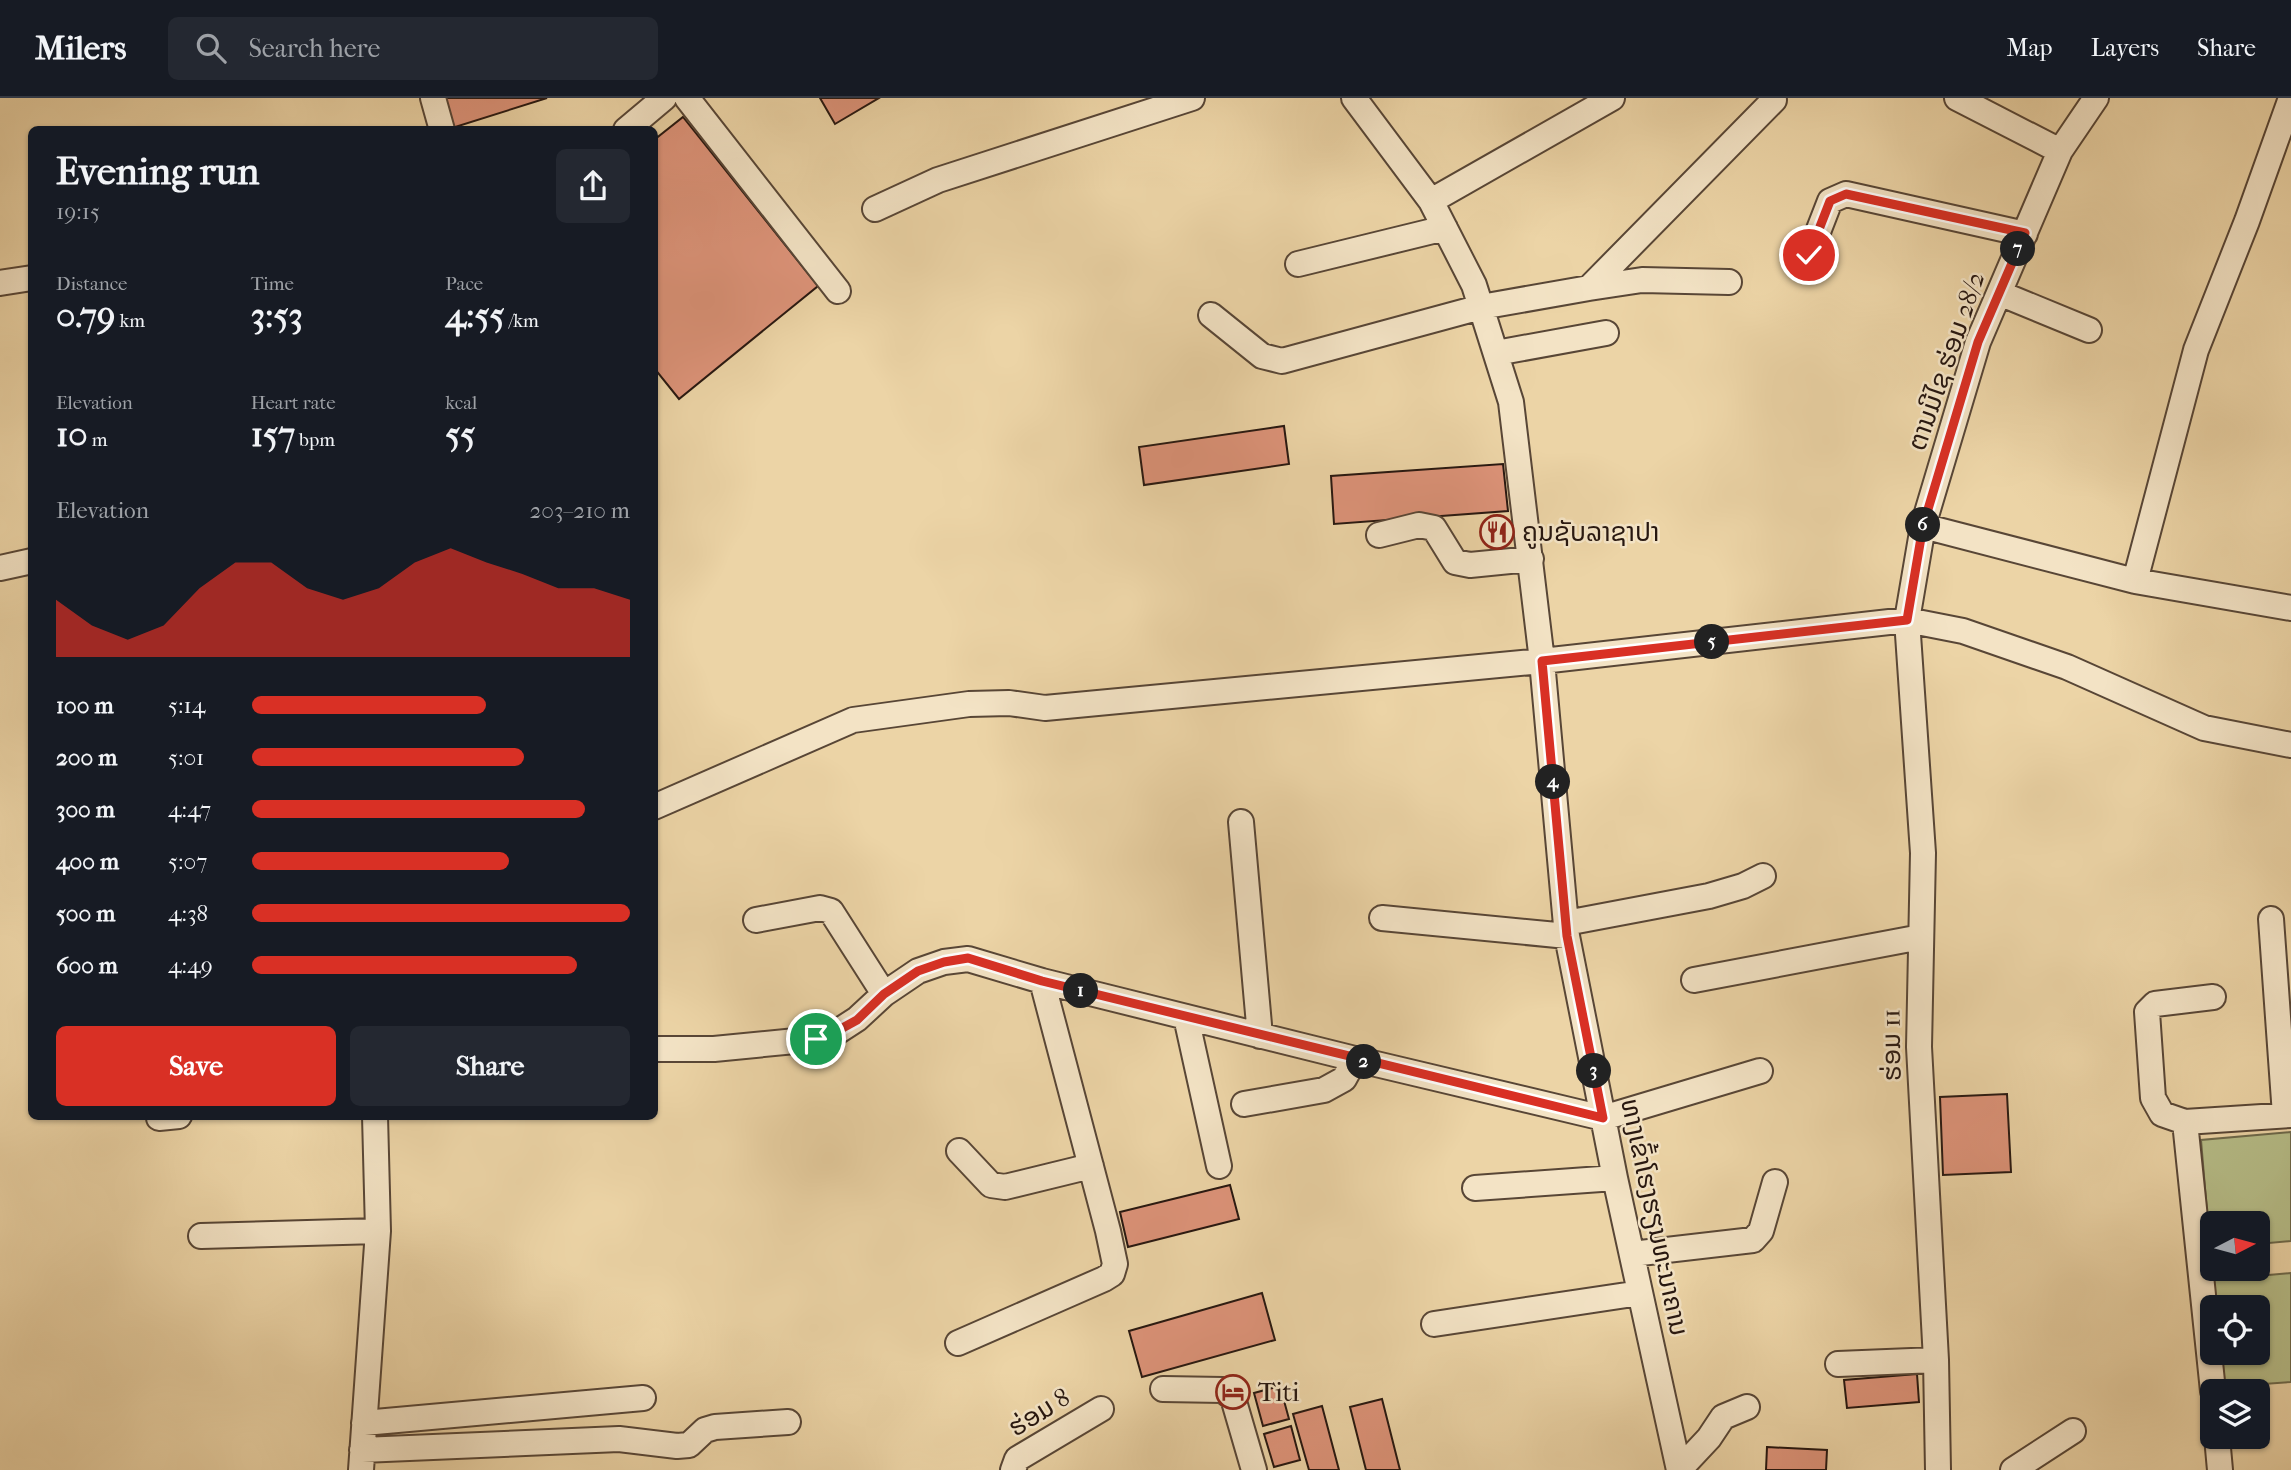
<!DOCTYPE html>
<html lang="en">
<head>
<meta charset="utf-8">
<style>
	:root { --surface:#171b24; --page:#242831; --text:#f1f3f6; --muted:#9ea1a6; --line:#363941; --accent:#d93025 }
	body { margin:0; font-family:"IM FELL French Canon","Noto Sans Lao",serif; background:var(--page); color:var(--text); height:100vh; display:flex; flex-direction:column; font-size:26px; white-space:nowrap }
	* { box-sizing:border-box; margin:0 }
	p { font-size:23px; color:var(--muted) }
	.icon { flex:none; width:38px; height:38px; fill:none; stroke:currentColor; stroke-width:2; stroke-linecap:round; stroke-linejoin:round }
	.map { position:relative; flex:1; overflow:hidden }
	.details { position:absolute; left:28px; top:28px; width:630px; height:994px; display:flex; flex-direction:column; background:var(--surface); border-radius:10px; box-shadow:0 2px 5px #0004 }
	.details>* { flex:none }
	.needle { width:46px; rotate:84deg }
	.tools { position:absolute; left:2200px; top:1113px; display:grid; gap:14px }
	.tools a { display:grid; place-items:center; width:70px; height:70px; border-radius:10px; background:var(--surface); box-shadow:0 2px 5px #0004; font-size:35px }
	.pin { position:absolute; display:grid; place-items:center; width:60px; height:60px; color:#fff; margin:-30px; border:4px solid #fff; border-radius:50%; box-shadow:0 2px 7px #0007 }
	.km { position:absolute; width:35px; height:35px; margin:-18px; border-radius:50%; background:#222; color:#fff; font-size:19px; line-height:35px; text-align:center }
	.round { display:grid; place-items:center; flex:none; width:74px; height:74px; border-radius:10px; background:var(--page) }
	.overview { display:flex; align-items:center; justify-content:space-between; height:119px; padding:0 28px }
	h1 { font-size:38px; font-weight:700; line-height:52px }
	.stats { display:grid; grid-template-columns:repeat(3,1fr); gap:10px; height:119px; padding:7px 28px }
	.stats div { display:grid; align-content:center }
	.stats b { font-size:35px; font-weight:700 }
	.stats small { font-size:19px; font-weight:400 }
	.stats p { font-size:19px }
	.chart { height:196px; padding:14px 28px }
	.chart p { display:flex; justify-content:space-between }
	.chart svg { width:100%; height:126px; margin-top:7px; fill:var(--accent); opacity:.7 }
	.button { display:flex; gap:14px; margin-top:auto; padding:14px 28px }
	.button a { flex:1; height:80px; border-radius:10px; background:var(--accent); color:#fff; font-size:28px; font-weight:700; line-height:80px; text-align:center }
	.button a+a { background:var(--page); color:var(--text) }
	ul { padding:0 28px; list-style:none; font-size:23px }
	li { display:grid; grid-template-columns:112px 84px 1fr; align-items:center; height:52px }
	li i { height:18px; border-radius:9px; background:var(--accent) }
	header { display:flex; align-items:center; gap:42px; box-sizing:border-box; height:98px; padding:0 35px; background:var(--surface); border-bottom:2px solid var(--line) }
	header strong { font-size:33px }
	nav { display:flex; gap:38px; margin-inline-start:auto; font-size:24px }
	.search { width:490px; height:63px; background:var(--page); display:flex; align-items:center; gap:18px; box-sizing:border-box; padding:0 24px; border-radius:10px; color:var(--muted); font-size:26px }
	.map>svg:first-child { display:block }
</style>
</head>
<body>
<header>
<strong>Milers</strong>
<div class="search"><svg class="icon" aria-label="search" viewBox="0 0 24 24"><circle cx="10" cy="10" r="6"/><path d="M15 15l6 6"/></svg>Search here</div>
<nav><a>Map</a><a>Layers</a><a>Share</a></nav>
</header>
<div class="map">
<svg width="2291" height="1372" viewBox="0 0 2291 1372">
	<rect width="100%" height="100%" fill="#ecd4a6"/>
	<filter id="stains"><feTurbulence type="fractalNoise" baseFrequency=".00286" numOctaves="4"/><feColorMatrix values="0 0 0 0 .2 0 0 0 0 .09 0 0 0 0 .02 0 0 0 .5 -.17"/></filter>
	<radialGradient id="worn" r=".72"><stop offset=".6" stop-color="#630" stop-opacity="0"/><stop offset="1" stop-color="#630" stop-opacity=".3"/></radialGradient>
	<!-- green -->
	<path fill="#b6bd88" stroke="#6e6a4c" stroke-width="2" d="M2291,1034V1143L2258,1146V1125H2212L2210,1150L2201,1042Z
		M2291,1175V1284L2222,1289L2219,1255H2258V1209H2215L2213,1182Z"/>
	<!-- building -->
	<path fill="#dd9379" stroke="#271710" stroke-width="2" d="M443,0H547L452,30Z
		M820,0H879L835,26Z
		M683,19L818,188L679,301L654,270V42Z
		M1284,328L1289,366L1144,387L1139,349Z
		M1503,366L1508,413L1334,426L1331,378Z
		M2007,996L2011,1074L1943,1077L1940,999Z
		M1230,1087L1239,1121L1128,1149L1120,1114Z
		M1262,1195L1275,1242L1142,1279L1129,1233Z
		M1917,1276L1919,1304L1847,1310L1844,1282Z
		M1280,1288L1289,1321L1263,1328L1254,1295Z
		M1382,1301L1400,1372H1366L1350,1309Z
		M1322,1308L1339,1372H1309L1293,1316Z
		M1291,1328L1300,1362L1274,1369L1264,1336Z
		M1767,1349L1827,1352L1826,1372H1766Z"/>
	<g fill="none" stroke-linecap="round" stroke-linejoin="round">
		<!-- minor casing -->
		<g stroke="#584636" stroke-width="28">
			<path id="minor" d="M433,0L442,32
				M687,0L838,193
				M1354,0L1431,103L1474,187L1511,304L1542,563L1567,838L1615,1080L1679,1372
				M1957,0L2060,53
				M626,32L664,0
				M1431,103L1612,0
				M875,111L938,82L1192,0
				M1809,157L1830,103L1846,96L2025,136
				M1298,166L1445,130
				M0,185L32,180
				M1589,190L1774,2
				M1999,195L2089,232
				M1211,217L1262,258L1282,263L1481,209L1589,190L1642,182L1729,184
				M1496,255L1606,235
				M1923,428L2135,483L2291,510
				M1379,437L1419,427L1434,430L1455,464L1470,467L1531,461
				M0,470L32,463
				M2135,483L2196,252L2247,123L2291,0
				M654,709L853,622L969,606L1009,605L1045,610L1542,563L1907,522L1963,533L2067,569L2204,630L2291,647
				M1241,724L1260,938
				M1382,820L1567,838
				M2271,821L2285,1017
				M756,822L820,810L831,813L884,896
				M1566,825L1709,798L1743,788L1763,778
				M1694,882L1921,839
				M1186,919L1219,1068
				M654,951H714L816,941L837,934L857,921L884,896L918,873L944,864L968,861L1042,883L1355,961L1603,1020L1760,973
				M1244,1006L1324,992L1344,981L1355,961
				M159,1020L179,1018
				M2185,1024L2162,1016L2153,1000L2147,914L2155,906L2213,899
				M959,1053L991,1087L1005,1089L1091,1068
				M1475,1090L1615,1080
				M201,1138L378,1133
				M1632,1156L1753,1142L1761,1133L1775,1084
				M1434,1226L1640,1195
				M958,1245L1104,1181L1112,1176L1115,1166L1108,1133L1042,883
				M1838,1266L1936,1262
				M1163,1291L1223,1292L1233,1300L1254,1372
				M2213,1293L2185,1024L2291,1017
				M364,1325L643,1300
				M2217,1339L2220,1372
				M362,1352L619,1341L677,1348L689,1347L705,1332L715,1329L788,1324
				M361,1372L378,1133L375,1018
				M1013,1372L1017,1361L1101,1311
				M1679,1372L1709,1340L1723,1319L1747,1309
				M1938,1372L1936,1262L1919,949L1923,755L1907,522L1923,428L1978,244L2060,53L2096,0
				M2013,1372L2073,1333"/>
		</g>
		<!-- minor -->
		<use href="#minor" stroke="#f3e3c5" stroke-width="24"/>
	</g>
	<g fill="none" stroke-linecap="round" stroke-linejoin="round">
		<!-- route casing -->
		<g stroke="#fff" stroke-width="14">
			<path id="route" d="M816,941L837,933L857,922L884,896L918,873L944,864L968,860L1042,883L1603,1020L1567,838L1542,563L1907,522L1923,428L1978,244L2025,135L1846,96L1830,103L1809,157"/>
		</g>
		<!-- route -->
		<use href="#route" stroke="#d93025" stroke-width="9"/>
	</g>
	<!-- icons -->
	<defs>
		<g id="restaurant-ring" transform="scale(1.75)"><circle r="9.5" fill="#f3e3c5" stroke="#8f2418" stroke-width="1.5"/><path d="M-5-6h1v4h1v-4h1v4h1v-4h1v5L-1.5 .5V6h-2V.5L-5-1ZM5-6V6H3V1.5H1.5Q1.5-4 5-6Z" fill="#8f2418"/></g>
		<g id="hotel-ring" transform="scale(1.75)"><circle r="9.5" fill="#f3e3c5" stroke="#8f2418" stroke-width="1.5"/><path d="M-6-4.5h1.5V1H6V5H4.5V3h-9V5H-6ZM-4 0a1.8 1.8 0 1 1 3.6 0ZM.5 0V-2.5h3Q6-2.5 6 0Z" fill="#8f2418"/></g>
	</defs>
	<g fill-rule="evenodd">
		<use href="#restaurant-ring" x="1497" y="434"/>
		<use href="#hotel-ring" x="1233" y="1294"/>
	</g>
	<g text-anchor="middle" stroke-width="5" stroke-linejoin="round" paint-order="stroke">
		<!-- street labels -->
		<g font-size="26" fill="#271710" stroke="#f3e3c5">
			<text transform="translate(1946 263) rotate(-71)" y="9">ຕານມີໄຊ ຮ່ອມ 28/2</text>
			<text transform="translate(1891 947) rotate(-91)" y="9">ຮ່ອມ 11</text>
			<text transform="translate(1655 1119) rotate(78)" y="9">ທາງເຂົ້າໂຮງຮຽນທະນາຄານ</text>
			<text transform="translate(1039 1314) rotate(-32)" y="9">ຮ່ອມ 8</text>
		</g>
		<!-- poi labels -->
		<g font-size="26" fill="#271710" stroke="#f3e3c5" text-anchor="start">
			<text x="1522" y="443">ຄູນຊັບລາຊາປາ</text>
			<text x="1258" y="1303">Titi</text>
		</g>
	</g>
	<rect width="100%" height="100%" filter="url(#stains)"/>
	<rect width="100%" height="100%" fill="url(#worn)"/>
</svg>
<div class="tools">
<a><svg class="needle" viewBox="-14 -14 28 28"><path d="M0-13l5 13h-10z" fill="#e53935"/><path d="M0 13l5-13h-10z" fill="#9ea1a6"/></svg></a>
<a><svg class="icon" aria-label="locate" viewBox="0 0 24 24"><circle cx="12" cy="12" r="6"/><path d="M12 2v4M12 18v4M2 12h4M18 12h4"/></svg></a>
<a><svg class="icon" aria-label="layers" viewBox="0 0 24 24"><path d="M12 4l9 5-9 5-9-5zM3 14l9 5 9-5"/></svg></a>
</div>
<div class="pin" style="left:816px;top:941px;background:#1e9e55"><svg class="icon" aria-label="arrive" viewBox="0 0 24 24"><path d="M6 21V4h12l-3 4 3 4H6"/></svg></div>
<div class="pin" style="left:1809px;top:157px;background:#d93025"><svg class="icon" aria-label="check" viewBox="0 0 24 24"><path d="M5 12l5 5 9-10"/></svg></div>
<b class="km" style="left:1081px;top:893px">1</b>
<b class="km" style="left:1364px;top:964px">2</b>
<b class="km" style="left:1594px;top:973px">3</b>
<b class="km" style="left:1553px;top:684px">4</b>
<b class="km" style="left:1712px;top:544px">5</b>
<b class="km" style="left:1923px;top:427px">6</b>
<b class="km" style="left:2018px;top:151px">7</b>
<section class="details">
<div class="overview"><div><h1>Evening run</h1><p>19:15</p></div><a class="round"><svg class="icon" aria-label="share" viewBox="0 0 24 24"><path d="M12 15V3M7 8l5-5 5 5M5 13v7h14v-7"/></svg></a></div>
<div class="stats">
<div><p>Distance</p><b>0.79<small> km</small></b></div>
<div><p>Time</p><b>3:53</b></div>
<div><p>Pace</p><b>4:55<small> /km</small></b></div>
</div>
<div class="stats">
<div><p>Elevation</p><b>10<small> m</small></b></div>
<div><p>Heart rate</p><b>157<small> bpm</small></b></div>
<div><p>kcal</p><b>55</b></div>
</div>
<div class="chart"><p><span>Elevation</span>203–210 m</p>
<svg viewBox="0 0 160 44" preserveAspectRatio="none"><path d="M0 44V24L10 33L20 38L30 33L40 20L50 11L60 11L70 20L80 24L90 20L100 11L110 6L120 11L130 15L140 20L150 20L160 24V44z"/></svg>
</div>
<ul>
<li><b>100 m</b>5:14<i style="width:62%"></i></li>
<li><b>200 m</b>5:01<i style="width:72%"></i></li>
<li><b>300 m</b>4:47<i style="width:88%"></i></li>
<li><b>400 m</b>5:07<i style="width:68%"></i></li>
<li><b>500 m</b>4:38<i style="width:100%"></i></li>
<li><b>600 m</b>4:49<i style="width:86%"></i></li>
</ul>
<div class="button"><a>Save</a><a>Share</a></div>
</section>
</div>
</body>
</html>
